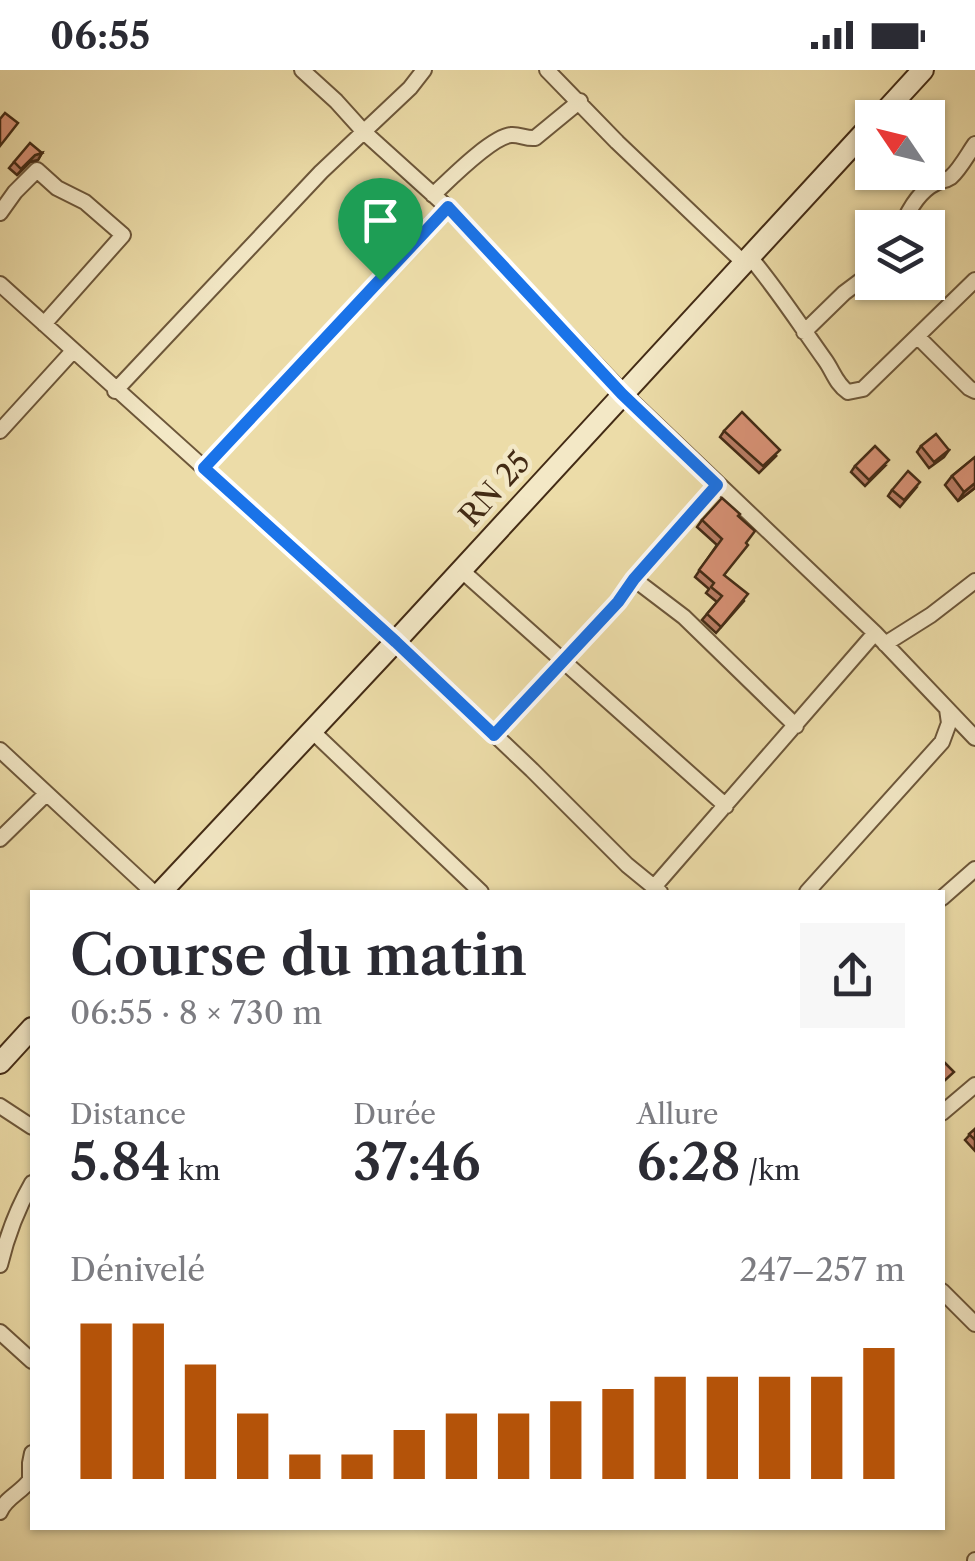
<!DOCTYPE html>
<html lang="fr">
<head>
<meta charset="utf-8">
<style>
	:root { --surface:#fff; --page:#f7f7f7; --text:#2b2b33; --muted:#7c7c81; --accent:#b45309 }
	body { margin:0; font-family:"Libre Caslon Text",serif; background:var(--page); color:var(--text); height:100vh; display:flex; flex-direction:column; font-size:38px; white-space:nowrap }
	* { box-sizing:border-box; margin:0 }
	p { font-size:32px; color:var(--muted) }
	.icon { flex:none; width:55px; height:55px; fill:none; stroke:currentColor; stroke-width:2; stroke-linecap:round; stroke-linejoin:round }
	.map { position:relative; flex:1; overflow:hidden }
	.side { position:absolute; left:30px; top:820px; width:915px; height:640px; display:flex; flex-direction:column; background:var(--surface); border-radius:0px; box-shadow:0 2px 8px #0004 }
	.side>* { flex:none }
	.needle { width:65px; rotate:305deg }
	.buttons { position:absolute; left:855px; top:30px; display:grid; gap:20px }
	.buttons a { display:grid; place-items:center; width:90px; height:90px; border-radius:0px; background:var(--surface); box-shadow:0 2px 8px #0004; font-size:50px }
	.pin { position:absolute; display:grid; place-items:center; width:85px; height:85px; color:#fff; margin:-102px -42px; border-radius:50% 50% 50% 0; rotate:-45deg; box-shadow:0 0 10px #0007 }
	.pin .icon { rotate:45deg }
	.round { display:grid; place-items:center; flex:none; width:105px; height:105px; border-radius:0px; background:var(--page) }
	.summary { display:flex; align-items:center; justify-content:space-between; height:170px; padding:0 40px }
	h1 { font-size:55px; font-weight:600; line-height:75px }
	.metrics { display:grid; grid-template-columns:repeat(3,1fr); gap:15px; height:170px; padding:10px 40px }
	.metrics div { display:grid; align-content:center }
	.metrics b { font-size:50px; font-weight:600 }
	.metrics small { font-size:28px; font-weight:400 }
	.metrics p { font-size:28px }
	.chart { height:280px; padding:20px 40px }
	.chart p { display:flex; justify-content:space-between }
	.chart svg { width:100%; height:180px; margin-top:10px; stroke:var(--accent); stroke-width:6 }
	.status { display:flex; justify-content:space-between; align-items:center; height:70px; padding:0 50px; background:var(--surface); direction:ltr }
	.status svg { height:28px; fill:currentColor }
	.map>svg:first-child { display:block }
</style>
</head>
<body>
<div class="status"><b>06:55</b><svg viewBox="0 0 49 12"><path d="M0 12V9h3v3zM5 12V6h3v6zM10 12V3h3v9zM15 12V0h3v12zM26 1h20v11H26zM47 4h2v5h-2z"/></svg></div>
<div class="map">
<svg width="975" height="1491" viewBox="0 0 975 1491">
	<rect width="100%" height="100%" fill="#ecdca8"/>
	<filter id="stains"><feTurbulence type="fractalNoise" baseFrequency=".002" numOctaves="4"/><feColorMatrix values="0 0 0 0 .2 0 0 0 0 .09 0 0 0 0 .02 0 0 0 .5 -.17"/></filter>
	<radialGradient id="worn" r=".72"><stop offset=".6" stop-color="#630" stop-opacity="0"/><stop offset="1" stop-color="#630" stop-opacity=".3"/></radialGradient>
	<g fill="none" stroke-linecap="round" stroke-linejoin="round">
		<!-- minor casing -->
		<g stroke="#6d573a" stroke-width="18">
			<path id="minor" d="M302,0L336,31L364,62L447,137L623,323L875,563L975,668
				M547,0L617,72L743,192
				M433,125C448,111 491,67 511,65C519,64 526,69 535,68L580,31
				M0,143L15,122L37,100L57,118L85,132L123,165L44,254
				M901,158C908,141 919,121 936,113C944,109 943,112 951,107C960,99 968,84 975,74
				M749,186C777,219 800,255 825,290C833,301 836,314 848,322L863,319L975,210
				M0,214L396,571L532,700L627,795L660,822
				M804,262L844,223L872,202
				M918,267L969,318L975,321
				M115,321L321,102L410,18L424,0
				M0,361L72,282
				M204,398L447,137
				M461,500L726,736
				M634,509L684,547L796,656
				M885,574L931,545L975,511
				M312,661L481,822
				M494,665L618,532L634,509L717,415
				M0,680L153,822
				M0,769L46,724
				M654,817L875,563
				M807,822L942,672L949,653L947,639
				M942,828L975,799
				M0,1036L32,1057
				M942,1043L975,1015
				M0,1195C7,1166 17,1139 32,1113
				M942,1221L975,1254
				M0,1262L32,1291
				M0,1442C5,1428 22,1422 30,1410V1393L32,1383
				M975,1491V1490"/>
		</g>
		<!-- secondary casing -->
		<g stroke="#432b15" stroke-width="24">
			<path id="secondary" d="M879,48L923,0
				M161,822L396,571L872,54
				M0,993L32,958"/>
		</g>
		<!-- minor -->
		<use href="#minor" stroke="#f3e8c6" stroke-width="14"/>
		<!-- secondary -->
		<use href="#secondary" stroke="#f3e8c6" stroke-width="20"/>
	</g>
	<!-- wall -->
	<path fill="#b97d65" stroke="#432b15" stroke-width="2.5" d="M42,83L38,90L30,92L17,105L9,98L14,92Z
		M724,361L776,386L759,403L720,367Z
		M921,376L949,380L944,387L929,398L917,382Z
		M975,387V418L958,431L945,415L952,406Z
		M855,396H885L865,416L851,402Z
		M916,418L900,437L888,426L892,420Z
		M738,446L746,473L724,505L744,531L716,563L702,550L717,532L706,523L709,519L695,507L717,475L697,457L702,450Z
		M975,1059V1081L965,1070Z"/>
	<!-- shaded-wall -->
	<path fill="#966652" stroke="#432b15" stroke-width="2.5" d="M42,83L38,90L30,92L17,105L35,85Z
		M975,413V418L958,431L964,422Z"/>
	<!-- building -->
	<path fill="#d79175" stroke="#432b15" stroke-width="2.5" d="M5,43L18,53L0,76V49Z
		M30,73L42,83L35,85L21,99L14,92Z
		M742,342L780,380L763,396L724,361Z
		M936,364L949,380L934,392L921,376Z
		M875,376L889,390L869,410L855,396Z
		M975,387V413L964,422L952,406Z
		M908,401L920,412L904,430L892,420Z
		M722,428L740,444L738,446L755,461L746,473L748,475L724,505L748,524L721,557L707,544L722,526L711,517L714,513L699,500L722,469L702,450Z
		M942,990L954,1002L942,1013Z
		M975,1059V1070L969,1064Z"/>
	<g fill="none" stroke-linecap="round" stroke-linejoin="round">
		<!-- route casing -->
		<g stroke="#fff" stroke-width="20">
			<path id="route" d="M448,137L622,324L717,415L634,509L618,532L494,665L396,572L204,398Z"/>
		</g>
		<!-- route -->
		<use href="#route" stroke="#1a73e8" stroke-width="12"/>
	</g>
	<g text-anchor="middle" stroke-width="9" stroke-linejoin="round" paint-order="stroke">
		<!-- street labels -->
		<g font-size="30" fill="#432b15" stroke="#f3e8c6">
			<text transform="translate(495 419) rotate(-48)" y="10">RN 25</text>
		</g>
	</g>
	<rect width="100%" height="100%" filter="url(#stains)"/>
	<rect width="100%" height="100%" fill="url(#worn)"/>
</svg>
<div class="buttons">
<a><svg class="needle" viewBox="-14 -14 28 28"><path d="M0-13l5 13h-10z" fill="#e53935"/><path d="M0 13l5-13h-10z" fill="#7c7c81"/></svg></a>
<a><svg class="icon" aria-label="layers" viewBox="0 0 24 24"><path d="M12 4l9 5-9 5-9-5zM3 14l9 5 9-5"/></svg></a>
</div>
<div class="pin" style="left:380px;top:210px;background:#1e9e55"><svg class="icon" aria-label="arrive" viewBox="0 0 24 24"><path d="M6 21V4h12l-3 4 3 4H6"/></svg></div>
<section class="side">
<div class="summary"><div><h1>Course du matin</h1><p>06:55 · 8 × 730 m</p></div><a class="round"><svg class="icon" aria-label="share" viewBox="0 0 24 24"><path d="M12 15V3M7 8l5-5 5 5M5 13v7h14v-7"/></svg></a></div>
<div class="metrics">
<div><p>Distance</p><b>5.84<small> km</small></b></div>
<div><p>Durée</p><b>37:46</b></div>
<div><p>Allure</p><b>6:28<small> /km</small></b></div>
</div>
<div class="chart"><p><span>Dénivelé</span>247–257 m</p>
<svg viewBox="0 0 160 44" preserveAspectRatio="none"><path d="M5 44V6M15 44V6M25 44V16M35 44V28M45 44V38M55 44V38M65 44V32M75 44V28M85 44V28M95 44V25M105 44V22M115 44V19M125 44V19M135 44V19M145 44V19M155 44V12"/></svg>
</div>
</section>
</div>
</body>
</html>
